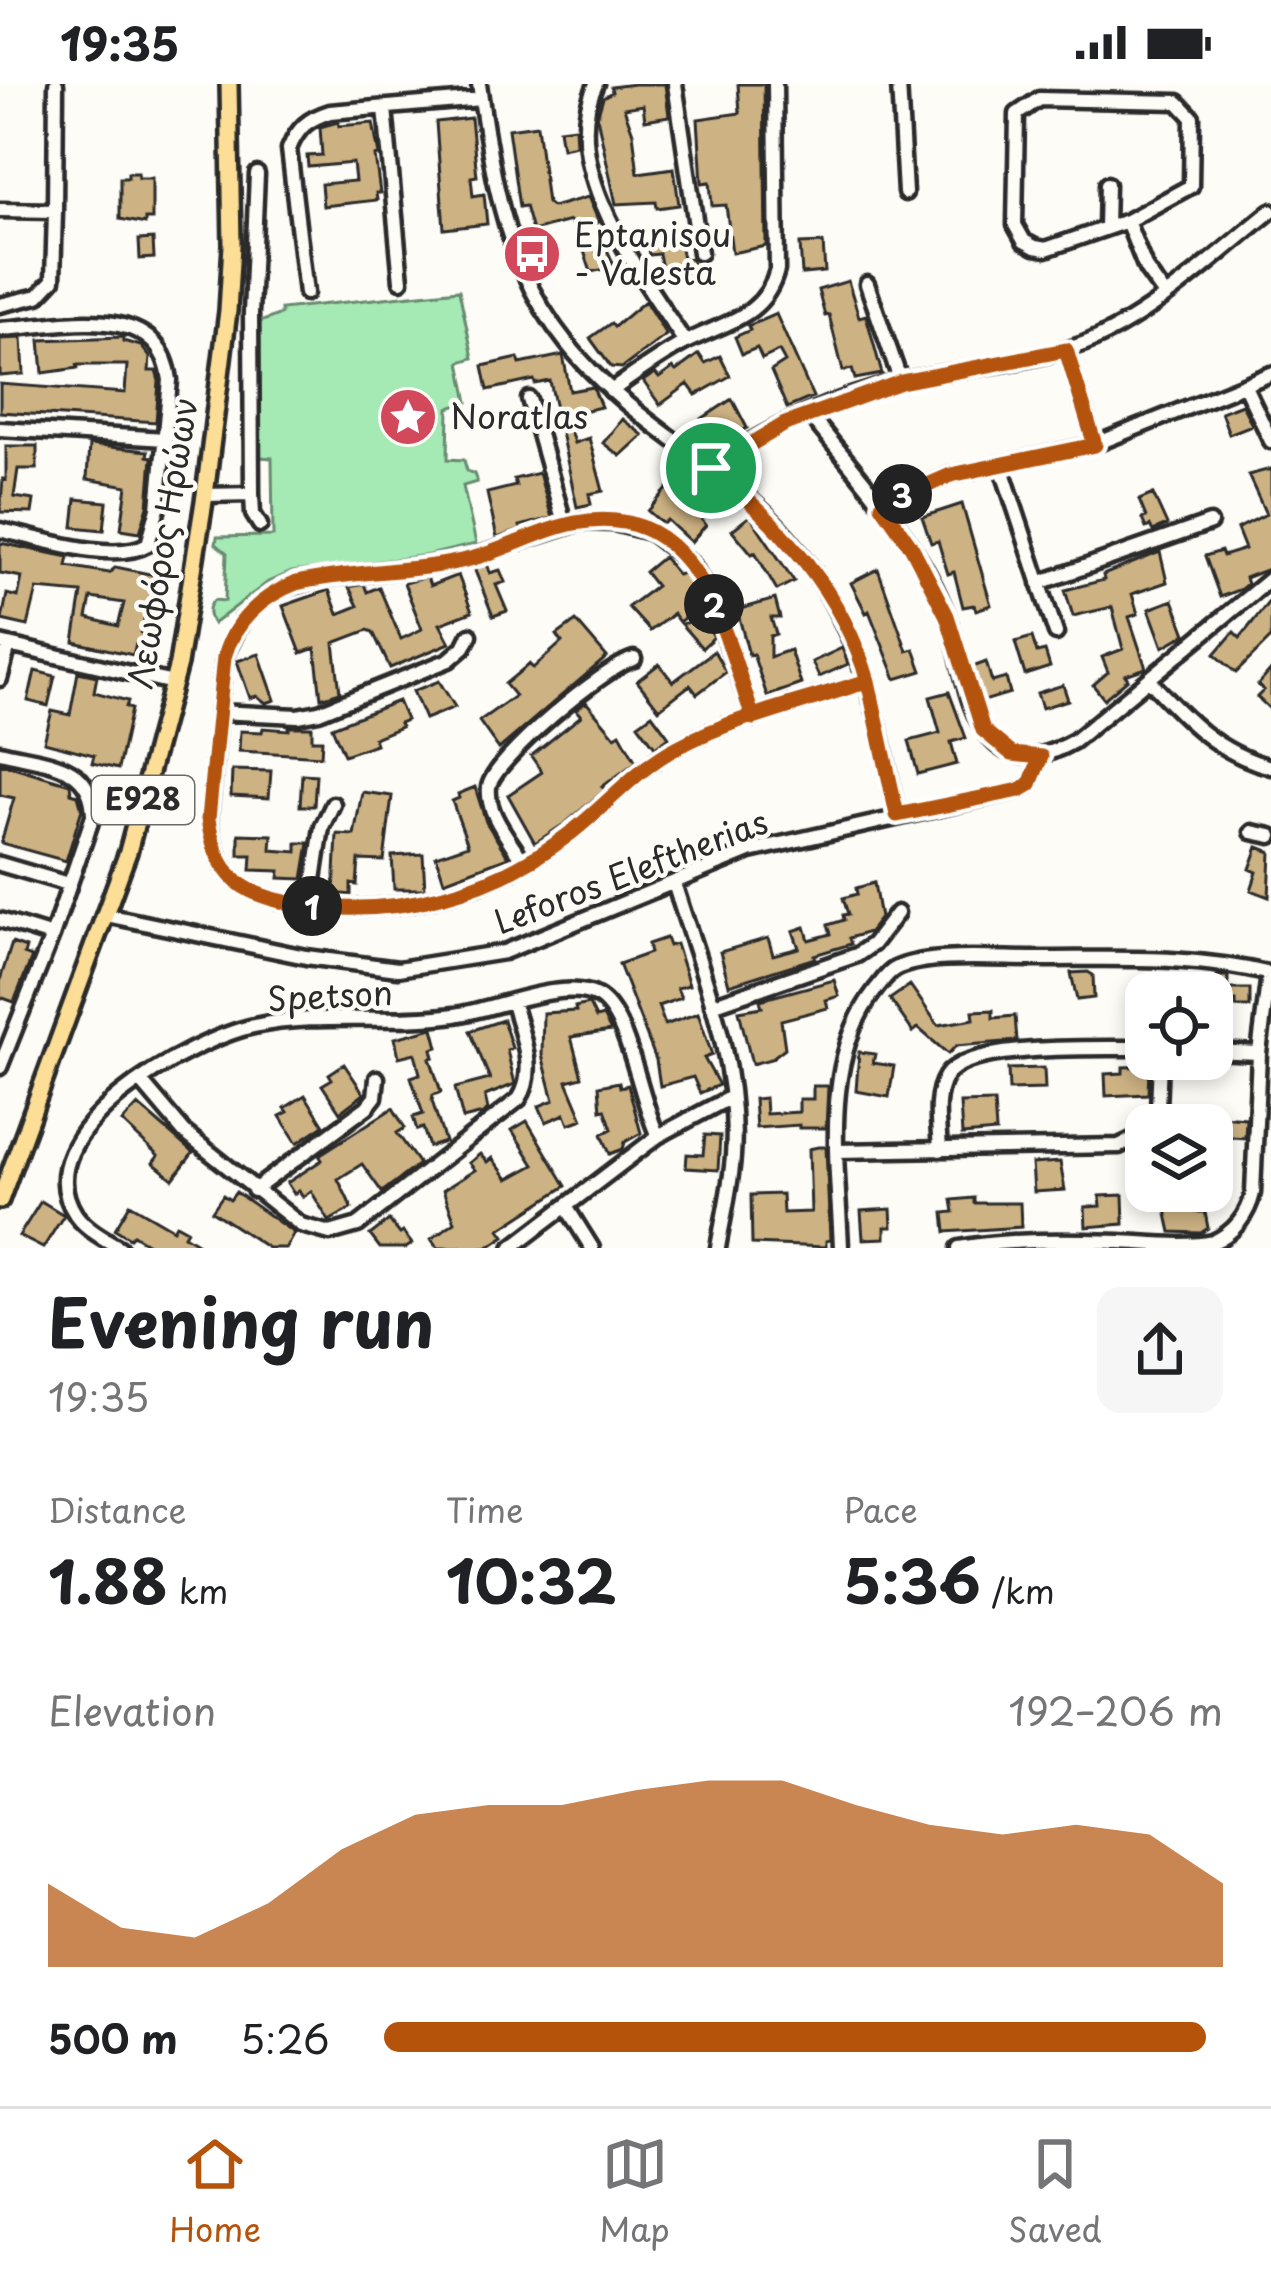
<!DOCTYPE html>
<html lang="en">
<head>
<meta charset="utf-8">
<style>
	:root { --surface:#fff; --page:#f6f6f6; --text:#202124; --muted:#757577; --line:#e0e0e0; --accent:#b45309 }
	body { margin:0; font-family:"Playpen Sans",sans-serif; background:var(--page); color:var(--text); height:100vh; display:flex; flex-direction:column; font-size:45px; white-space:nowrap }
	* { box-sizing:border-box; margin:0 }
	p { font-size:39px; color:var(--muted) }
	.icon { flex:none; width:66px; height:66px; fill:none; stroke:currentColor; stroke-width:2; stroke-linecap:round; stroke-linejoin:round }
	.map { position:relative; height:1164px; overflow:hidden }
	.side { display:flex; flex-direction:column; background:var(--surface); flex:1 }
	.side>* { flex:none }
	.controls { position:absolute; left:1125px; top:888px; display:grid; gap:24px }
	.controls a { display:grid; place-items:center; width:108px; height:108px; border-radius:24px; background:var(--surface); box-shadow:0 6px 18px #0003; font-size:60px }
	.pin { position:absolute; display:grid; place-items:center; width:102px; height:102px; color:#fff; margin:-51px; border:6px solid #fff; border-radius:50%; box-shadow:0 3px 12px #0007 }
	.km { position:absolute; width:60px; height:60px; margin:-30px; border-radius:50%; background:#222; color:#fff; font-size:33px; line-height:60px; text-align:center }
	.round { display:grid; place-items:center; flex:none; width:126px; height:126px; border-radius:24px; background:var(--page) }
	.overview { display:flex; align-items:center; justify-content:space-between; height:204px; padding:0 48px }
	h1 { font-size:66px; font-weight:700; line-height:90px }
	.figures { display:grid; grid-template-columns:repeat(3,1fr); gap:18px; height:204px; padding:12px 48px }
	.figures div { display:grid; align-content:center }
	.figures b { font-size:60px; font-weight:700 }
	.figures small { font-size:33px; font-weight:400 }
	.figures p { font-size:33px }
	.chart { height:336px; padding:24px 48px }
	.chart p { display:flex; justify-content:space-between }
	.chart svg { width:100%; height:216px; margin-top:12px; fill:var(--accent); opacity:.7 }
	ul { padding:0 48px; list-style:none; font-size:39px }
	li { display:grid; grid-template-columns:192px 144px 1fr; align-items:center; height:90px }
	li i { height:30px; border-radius:15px; background:var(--accent) }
	.status { display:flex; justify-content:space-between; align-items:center; height:84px; padding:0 60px; background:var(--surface); direction:ltr }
	.status svg { height:33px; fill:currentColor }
	.menu { display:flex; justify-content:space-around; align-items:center; height:168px; border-top:3px solid var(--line); background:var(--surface); font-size:33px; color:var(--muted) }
	.menu a { display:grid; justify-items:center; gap:6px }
	.menu .selected { color:var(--accent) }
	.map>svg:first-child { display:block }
</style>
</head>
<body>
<div class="status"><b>19:35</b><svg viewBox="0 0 49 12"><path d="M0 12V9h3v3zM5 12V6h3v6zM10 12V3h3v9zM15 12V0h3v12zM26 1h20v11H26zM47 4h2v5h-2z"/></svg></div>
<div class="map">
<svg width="1271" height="1164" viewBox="0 0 1271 1164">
	<rect width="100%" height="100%" fill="#fdfcf7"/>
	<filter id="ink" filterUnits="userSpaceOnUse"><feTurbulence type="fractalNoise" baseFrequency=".00833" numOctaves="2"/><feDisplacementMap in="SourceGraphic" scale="24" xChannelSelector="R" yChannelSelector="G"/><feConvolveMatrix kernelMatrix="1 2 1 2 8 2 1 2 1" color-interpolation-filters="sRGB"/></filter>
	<g filter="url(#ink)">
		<!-- green -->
		<path fill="#a5e9b4" stroke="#688a70" stroke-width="3" d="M459,206L473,274L460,278L468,318L449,324L448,375L464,376L467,387L474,390L477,398L463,402L476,460L429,471L292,488L268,498L213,540C208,532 207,523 214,516L225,517L227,469L216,460L217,453L273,452L272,374L260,373V238L281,230V225Z"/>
		<!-- building -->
		<path fill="#cdb283" stroke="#2b2b2b" stroke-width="3" fill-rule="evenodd" d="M634,0H665L669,32L645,36L643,21L624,24L633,49L638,89L674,84L679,121L657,124L656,118L616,120L597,33L603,13L612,8L611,3Z
			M738,0H764L766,162L732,169L726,121L712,122L710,98L702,99L698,35L740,29Z
			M471,34L477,92L471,93L473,112L484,110L487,140L444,145L436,38Z
			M338,38L339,42L373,39L379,71L375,72L380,109H376L377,116L323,122L321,100L355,97L353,79L308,83L307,72L322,71L320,43Z
			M537,41L547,119L552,123L588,113L599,138L575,148L570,137L532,147L525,122L519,123L508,45Z
			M575,43L576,61L562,64L559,45Z
			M128,89H138V94H152V135H145V140L120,135V94H128Z
			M678,146L683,176L691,174L696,189L664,194L659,170L649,171L646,153Z
			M153,155L154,174L140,175L139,156Z
			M604,159L615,183L591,188L584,167Z
			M823,159L825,188L802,190L800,160Z
			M848,197L859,233L866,231L882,290L855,295L852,285L843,287L829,231L825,232L818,206Z
			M645,217L666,251L622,284L611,283L590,254L611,239L614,243Z
			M776,230L813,313L787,324L771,287L785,278L779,267L762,275L757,264L742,270L735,253L750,246L748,242Z
			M123,253V257L141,262L150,273L149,287H156L159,297L156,338L0,328V300L125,309L127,281H77L78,284L43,289L40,256Z
			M22,254L24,290L0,292V255Z
			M699,270L705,279L720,272L730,292L696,311L688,300L660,321L643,297L655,289L659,294L673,284L676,287Z
			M563,271L570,307L593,303L601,323L579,328L580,333L567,336L574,359L589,354L603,407L589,410L591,420L577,423L550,297L535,300L534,296L488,306L483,282L518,274L520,280Z
			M732,315L747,344L716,361L707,357L698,342L700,336Z
			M1242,320L1252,341L1229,350L1221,328Z
			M622,335L643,351L620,372L603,359Z
			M89,361L148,367L147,372L152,373L148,422L140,448L121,445L127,402L87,395Z
			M6,362H37V385H18L14,413L34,416L32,429L0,428L3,395L6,396Z
			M1271,385V484L1245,494L1247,500L1241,505L1220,513L1205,472L1221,467L1223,472L1245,465L1237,445L1266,430L1248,391Z
			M539,389L552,434L520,442L521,446L497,454L487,409L516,402L514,395Z
			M674,397L689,409L685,414L705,433L702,436L706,441L691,458L667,436L663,440L648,427Z
			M1153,410L1167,441L1153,447L1150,442L1146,444L1142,435L1146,433L1139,416Z
			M76,415L107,418L104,446L73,443Z
			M962,420L991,521L976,526L974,521L963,523L954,488L948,490L938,457L931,459L922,433Z
			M750,432L794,497L777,506L755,468L752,470L732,446Z
			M0,459L69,473L67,482L109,489L116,483L164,493L158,519H148L141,549L148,551L146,562L136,560L133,571L74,558L82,509L37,505L28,542L2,536L7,510L18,513L22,493L0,489ZM91,514L124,519L118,542L87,534Z
			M1160,468L1167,498L1132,510L1138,530L1129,533L1146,584L1125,591L1128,595L1104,615L1093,601L1108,588L1102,573L1123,565L1112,523L1073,532L1065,506L1104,496L1103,491Z
			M663,473L678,491L685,488L702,520L679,538L673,530L650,547L628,523L656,502L645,488Z
			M487,479L490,489L500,486L505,498L496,501L507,527L493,532L474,484Z
			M878,485L907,567L914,565L922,587L896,595L869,527L866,529L851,499Z
			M458,491L472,528L440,540L450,559L390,584L373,548L368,546L334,559L340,608L321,614L315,564L301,569L283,522L329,506L338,530L358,522L349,503L364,500L367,508L379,503L401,555L422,545L404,499L427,493L430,502Z
			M775,515L780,534H771L776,550L770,552V573L790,566L801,600L767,612L753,570L749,571L737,526Z
			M1271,515V554L1236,589L1215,570L1234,548L1240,554Z
			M1173,516L1186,550L1163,563L1149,525Z
			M704,534L714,553L702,564L681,540Z
			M576,537L607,573L499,665L479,637L515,612L505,600L529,580L533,584L562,558L557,551Z
			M1032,553L1037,569L1045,567L1050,583L1025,591L1015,558Z
			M842,564L848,580L819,593L812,578Z
			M714,567L726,588L697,610L690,601L659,625L637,597L659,580L673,598Z
			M259,570L275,616L266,619L257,612L250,614L237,577Z
			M986,578L992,598L1006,594L1010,609L984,617L973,583Z
			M1271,586V626L1257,613L1264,606L1258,601Z
			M35,587L55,592L48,622L28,617Z
			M78,588L97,592L94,608L128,617L126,623L131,625L118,685L92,679L94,671L44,658L52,627L70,631Z
			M439,597L455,623L425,635L413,607Z
			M1063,601L1068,616L1042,624L1037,609Z
			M949,608L966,654L951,658L957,680L918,690L909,657L940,649L930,613Z
			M398,617L406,636L399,639L401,643L374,654L376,660L344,671L332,643Z
			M586,618L615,652L620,649L636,678L602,703L605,706L567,738L535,759L508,711L542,688L531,672L581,632L576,626Z
			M652,630L669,653L655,663L638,640Z
			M289,643H312V656H322L321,672L239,667L240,647L262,648L263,644L289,646Z
			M0,679L70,700L71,709L78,711L82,725L66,777L1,759L14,714L0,711Z
			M232,686L271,687L269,714L231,712Z
			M302,690L316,691L314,722H300Z
			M475,703L486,738L508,773L444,797L436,772L468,761L452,717L459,714L458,710Z
			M362,708L392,712L384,777L359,776L357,801L351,800V811L334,809L337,750L354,751Z
			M239,750L272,751L271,766L297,768V759H309L303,795L279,794L280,787L251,786L252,771H239Z
			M1258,763L1271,768L1269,813L1251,806L1257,788L1250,785Z
			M423,770L425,805H394L392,772Z
			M874,799L880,834L869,848L849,854L851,860L814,871L815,874L729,901L720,868L768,854L773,871L799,864L793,847L805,843L809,856L831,850L828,841L844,836L843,831L848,830L843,814L857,810L856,804Z
			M666,854L669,862L676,860L689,901L677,904L681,914L658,922L665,941L698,929L712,971L704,974L719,1001L700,1009L693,993L660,1002L656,976L619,880L650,869L648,860Z
			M12,859L26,864L24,870L32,873L14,918L0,913V896Z
			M1088,888L1093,891L1094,914L1077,916L1071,889Z
			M1217,892H1228V905H1250V923H1236V917H1217Z
			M834,896L839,912L826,916L828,924L781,936L785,964L771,975L752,980L739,927L762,923L760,916Z
			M910,901L938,941L974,935L973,927L993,926V934L1015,932L1017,957L956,962L948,970L918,944L913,948L890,915Z
			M589,920L596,934L603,932L611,947L571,953L582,993L567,997L583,1035L569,1040L565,1030L546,1038L539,1022L554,1016L542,971L543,929L576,927L575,923Z
			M503,936L512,964L507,966L515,1000L485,1012L488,1026L483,1030L463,1035L455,1004L490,995L470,947Z
			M433,944L438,963L432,965L434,973L430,974L441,1008L433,1011L432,1017L445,1058L429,1063L423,1044L417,1046L413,1033L423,1030L411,993L420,990L415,969L399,973L395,954Z
			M859,968L875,970L873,979L894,982L889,1013L856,1007Z
			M344,980L364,1010L340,1028L322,1001L332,995L329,990Z
			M1149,982L1148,1010L1106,1012L1105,990L1123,989V983Z
			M1044,984L1045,1005L1009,1006L1008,985Z
			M619,998L620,1003L628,1001L641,1049L625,1058L623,1065L610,1070L602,1050L612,1045L605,1025L601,1026L599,1002Z
			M813,1002H828L826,1044H799V1041L756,1044L754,1015L765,1014L766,1030L799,1028V1015H813Z
			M305,1011L324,1041L297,1059L280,1032L288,1028L285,1024Z
			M994,1018L996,1048L962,1051L960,1019Z
			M138,1021L193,1069L173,1095L153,1079L158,1072L122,1038Z
			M393,1024L405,1044L397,1049L419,1080L382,1108L362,1080L338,1095L352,1124L329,1137L311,1107L303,1113L299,1106L294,1110L287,1099L322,1076L319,1071Z
			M1219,1032L1246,1034L1245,1054L1218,1052Z
			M527,1037L566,1102L500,1145L505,1152L487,1164H438L431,1155L455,1138L443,1106L475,1086L469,1079L480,1070L487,1078L492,1074L508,1095L534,1081L512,1046Z
			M705,1051L720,1052L718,1086L686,1084L687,1070L703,1071Z
			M818,1063H826L830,1156L826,1157V1163L752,1160L751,1111L782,1110L783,1129L811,1128L809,1065Z
			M1060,1078L1065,1106L1034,1108L1032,1080Z
			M236,1108L294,1149L286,1164H268L212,1127L223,1111L230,1116Z
			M1123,1111L1124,1140L1086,1143L1085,1123L1101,1122L1100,1112Z
			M1190,1111L1195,1128H1205L1208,1144L1201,1149L1171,1148L1164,1117Z
			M974,1114V1119H1020L1021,1143L946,1148L944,1129L954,1128L952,1116Z
			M41,1117L64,1131L43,1164L19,1152Z
			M130,1120L173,1145L176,1140L187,1146L184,1151L205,1164H155L133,1151L130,1154L115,1145Z
			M891,1125L892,1143H885V1154L863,1155L861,1127Z
			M389,1136L400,1150L403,1148L412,1160L406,1164H380L370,1151Z"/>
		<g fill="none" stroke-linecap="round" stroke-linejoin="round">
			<!-- minor casing -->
			<g stroke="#2b2b2b" stroke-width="21">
				<path id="minor" d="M479,0C500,147 519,236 642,332C694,373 753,409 795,462C860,545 878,630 897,731
					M596,0C556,82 642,192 685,258
					M675,0L700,169
					M899,0L905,109
					M1039,15L1178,18L1192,33L1191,102L1127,137L1046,165L1035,163L1024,157L1015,141L1017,30Z
					M385,24L401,197
					M257,90L251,230L252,410L253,430L260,441
					M0,126L55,127L56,0
					M1127,137L1146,185L1164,210
					M1106,144L1107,100
					M867,200L901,298
					M306,209L289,65C298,43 308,35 330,28L481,15
					M0,221L38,212L53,196L55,127
					M0,245C58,242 160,214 170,296L158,424L148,460C114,480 39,454 0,446
					M1066,266L1095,361
					M1245,302L1271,357
					M611,307C635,290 658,273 684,259C722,239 765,234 777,186L775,0
					M529,315L565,442
					M809,330C859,393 920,457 948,534C962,573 964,632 997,661C1022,681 1049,671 1074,657L1271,494
					M0,345L166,355
					M1001,382L1056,549
					M711,384C766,343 836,313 903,297C962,283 1026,281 1083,260C1149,235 1216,171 1271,127
					M205,411L252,410
					M882,420L951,391L1096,360L1271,290
					M1039,499L1210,439
					M0,559L173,599
					M0,595L9,561
					M1149,596C1186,636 1217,669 1271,683
					M218,628L298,632L319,628L449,576L464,563L470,551
					M753,634L714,519L693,481L650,448L614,439L581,438L451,480L317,495L280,505L265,514L243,535L224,573L209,735C216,792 242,812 297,820C394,835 495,809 572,748C608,720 637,684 678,663C736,632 806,617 868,597
					M0,668C43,679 93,677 93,732L52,852L0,983
					M1252,748L1271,752
					M524,779C511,757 486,730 489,703C493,676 606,582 634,575
					M0,780L68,800
					M674,799C701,886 740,978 733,1072C731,1102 723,1134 718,1164
					M310,822L322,743L333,720
					M106,831L306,873L398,885L504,868L750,767L1020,706L1030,700L1041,673
					M0,836L52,852
					M712,921L857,871L873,860L897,829
					M1212,967L1259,969
					M140,996L184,1048L301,1141L330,1149L358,1141L519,1015C538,987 521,949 513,919
					M1152,1041L1158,1026L1160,975
					M940,1066C939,1043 933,1012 946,992C967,958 1105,965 1146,964
					M838,1067L1119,1062L1146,1049
					M254,1106L367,1023L375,1013L377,994
					M567,1124L592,1164
					M120,1164C105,1155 87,1146 76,1131C20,1048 191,956 254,942C318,928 389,940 455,931C493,926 563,894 597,912C629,929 640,1017 658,1052
					M511,1164L658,1052L731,1013
					M841,1164C838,1080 820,976 876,905C882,898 887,889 895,885C928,868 1004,876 1042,875C1120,875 1195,871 1271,890
					M959,1164C1011,1155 1066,1156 1119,1158C1148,1159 1185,1164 1213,1158C1234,1149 1248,1131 1253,1109L1259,969L1269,890"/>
			</g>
			<!-- major casing -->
			<g stroke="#2b2b2b" stroke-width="24">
				<path id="major" d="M0,1116L128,768L178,580L205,411L228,227L232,161L229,0"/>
			</g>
			<!-- minor -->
			<use href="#minor" stroke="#fdfcf7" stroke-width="12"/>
			<!-- major -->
			<use href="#major" stroke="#fcde96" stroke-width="15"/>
		</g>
	</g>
	<g fill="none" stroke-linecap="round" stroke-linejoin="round" filter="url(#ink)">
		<!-- route casing -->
		<g stroke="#fff" stroke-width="24">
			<path id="route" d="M711,384C782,442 842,508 868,597C806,617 736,632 678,663C637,684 608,720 572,748C495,809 394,835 297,820C242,812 216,792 208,735L224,573C234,538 262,512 296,499C353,486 413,489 470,475C506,466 539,446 575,439C699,415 724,548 753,634L868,597L897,731L1020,706L1030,700L1041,673L1012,670L983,646L947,532L912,464L882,421L951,391L1095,361L1066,266L901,298L785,340L711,384"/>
		</g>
		<!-- route -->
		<use href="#route" stroke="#b45309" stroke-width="15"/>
	</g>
	<!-- icons -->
	<defs>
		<g id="bus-disc" transform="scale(3)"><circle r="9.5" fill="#d1495b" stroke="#fdfcf7"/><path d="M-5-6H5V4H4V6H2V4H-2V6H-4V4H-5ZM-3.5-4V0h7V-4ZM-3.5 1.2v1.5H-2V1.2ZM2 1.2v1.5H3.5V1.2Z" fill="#fff"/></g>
		<g id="sight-disc" transform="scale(3)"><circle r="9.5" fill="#d1495b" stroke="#fdfcf7"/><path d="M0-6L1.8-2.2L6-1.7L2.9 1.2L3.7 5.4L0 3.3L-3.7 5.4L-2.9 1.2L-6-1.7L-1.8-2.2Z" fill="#fff"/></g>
	</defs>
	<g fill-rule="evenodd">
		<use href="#bus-disc" x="532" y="170"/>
		<use href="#sight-disc" x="408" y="333"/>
	</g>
	<g text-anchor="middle" stroke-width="9" stroke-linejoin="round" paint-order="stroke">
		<!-- shield labels -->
		<rect fill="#fdfcf7" stroke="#6a6a68" stroke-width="3" x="92" y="692" width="102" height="48" rx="9"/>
		<g font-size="30" font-weight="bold" fill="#2b2b2b">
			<text x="143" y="726">E928</text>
		</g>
		<!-- poi labels -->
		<g font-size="33" fill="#2b2b2b" stroke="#fdfcf7" text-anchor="start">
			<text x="574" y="163">Eptanisou<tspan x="574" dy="38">- Valesta</tspan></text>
			<text x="450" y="345">Noratlas</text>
		</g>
		<!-- street labels -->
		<g font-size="33" fill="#2b2b2b" stroke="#fdfcf7">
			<text transform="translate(163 459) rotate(-81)" y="12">Λεωφόρος Ηρώων</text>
			<text transform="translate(631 788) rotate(-21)" y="12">Leforos Eleftherias</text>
			<text transform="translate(330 912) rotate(-3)" y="12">Spetson</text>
		</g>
	</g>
</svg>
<div class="controls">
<a><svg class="icon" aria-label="locate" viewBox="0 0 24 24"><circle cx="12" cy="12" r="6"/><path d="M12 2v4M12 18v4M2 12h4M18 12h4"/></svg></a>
<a><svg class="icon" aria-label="layers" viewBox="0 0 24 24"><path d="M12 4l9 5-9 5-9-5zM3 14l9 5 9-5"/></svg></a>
</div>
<div class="pin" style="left:711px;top:384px;background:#1e9e55"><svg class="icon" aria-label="arrive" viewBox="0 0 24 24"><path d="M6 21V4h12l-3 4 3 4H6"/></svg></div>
<b class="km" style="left:312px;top:822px">1</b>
<b class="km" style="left:714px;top:520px">2</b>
<b class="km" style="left:902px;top:410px">3</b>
</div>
<section class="side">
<div class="overview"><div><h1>Evening run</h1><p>19:35</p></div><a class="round"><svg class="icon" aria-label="share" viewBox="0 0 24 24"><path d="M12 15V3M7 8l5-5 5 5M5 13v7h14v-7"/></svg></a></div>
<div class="figures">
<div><p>Distance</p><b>1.88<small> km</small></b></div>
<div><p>Time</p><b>10:32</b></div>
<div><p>Pace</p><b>5:36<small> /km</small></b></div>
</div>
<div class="chart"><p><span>Elevation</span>192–206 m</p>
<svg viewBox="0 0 160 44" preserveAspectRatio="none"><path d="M0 44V27L10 36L20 38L30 31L40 20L50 13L60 11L70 11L80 8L90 6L100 6L110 11L120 15L130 17L140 15L150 17L160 27V44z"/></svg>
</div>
<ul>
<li><b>500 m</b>5:26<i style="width:98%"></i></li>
</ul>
</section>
<nav class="menu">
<a class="selected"><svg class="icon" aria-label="home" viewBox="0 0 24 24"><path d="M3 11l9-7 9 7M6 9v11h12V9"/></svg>Home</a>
<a><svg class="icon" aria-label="map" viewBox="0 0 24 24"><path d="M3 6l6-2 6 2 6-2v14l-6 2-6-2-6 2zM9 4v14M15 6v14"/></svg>Map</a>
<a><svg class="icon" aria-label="saved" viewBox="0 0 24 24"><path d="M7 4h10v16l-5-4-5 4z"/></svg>Saved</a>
</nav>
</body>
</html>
